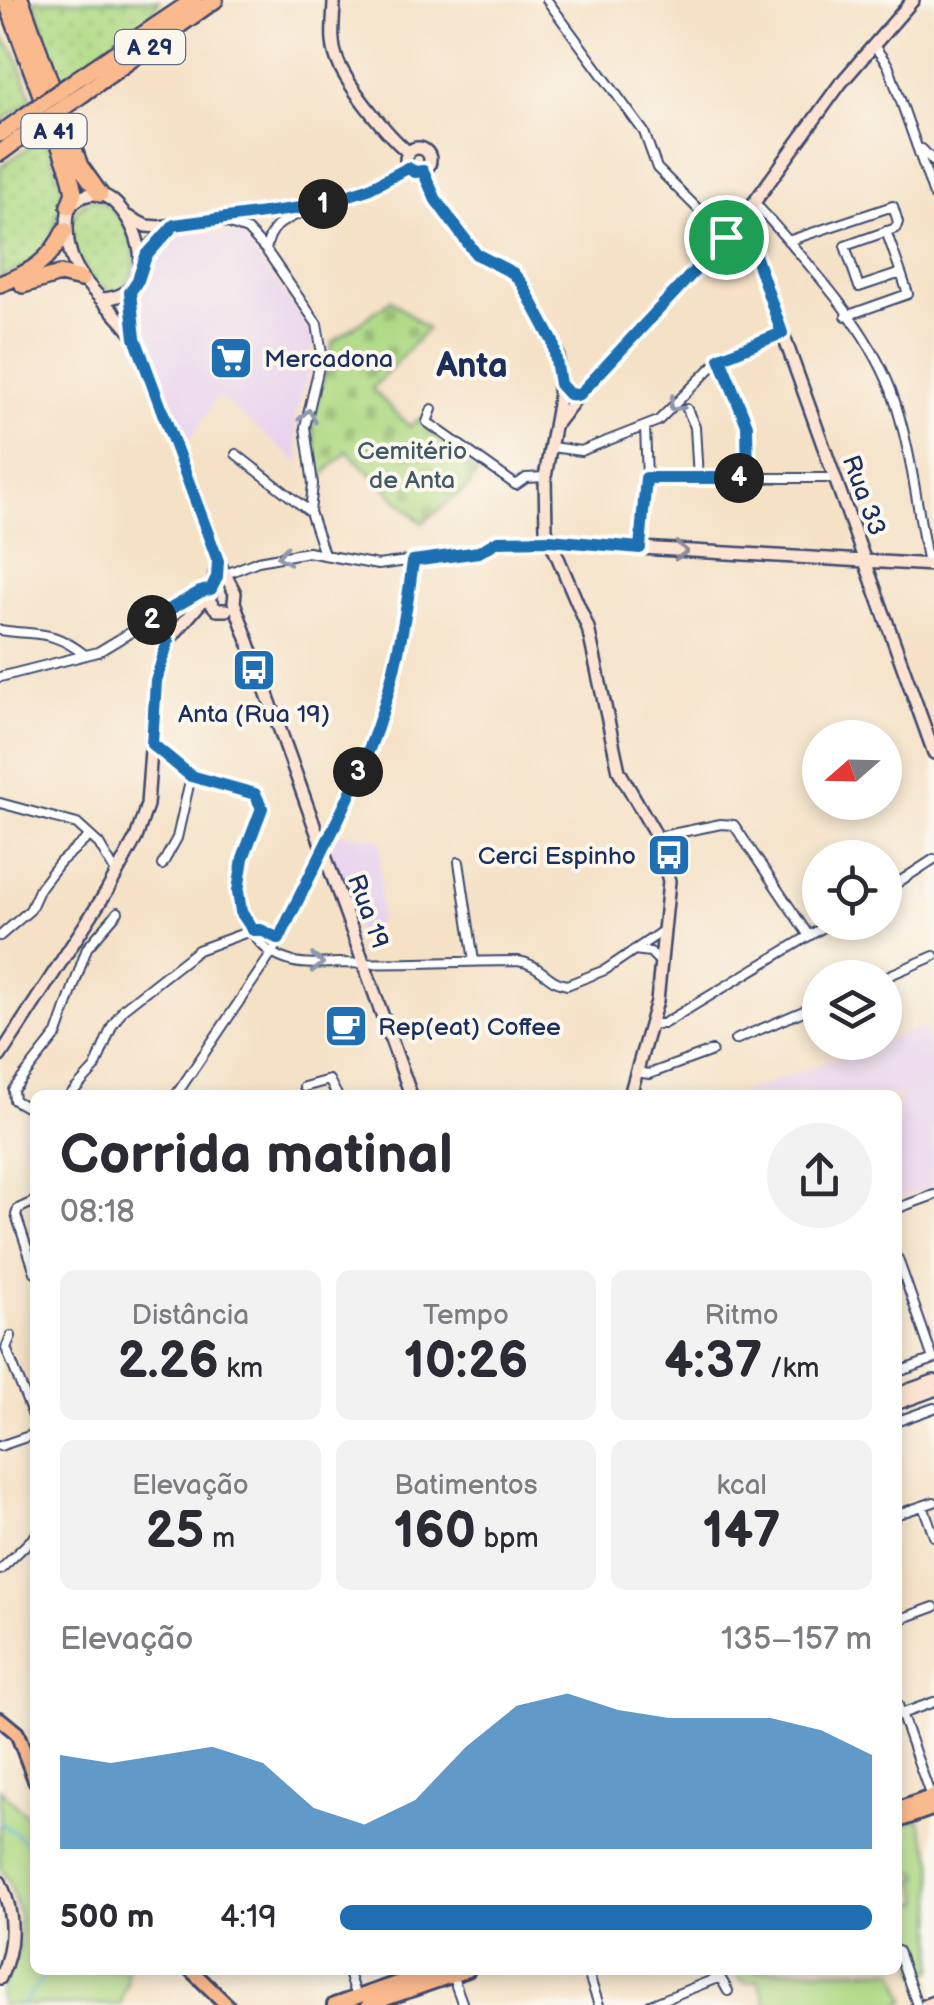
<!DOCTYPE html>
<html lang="pt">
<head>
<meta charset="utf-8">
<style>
	:root { --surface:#fff; --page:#f2f2f3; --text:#2b2b33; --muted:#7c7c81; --accent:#1f6fb2 }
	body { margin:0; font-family:"Balsamiq Sans",sans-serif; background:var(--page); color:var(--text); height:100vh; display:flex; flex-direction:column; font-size:38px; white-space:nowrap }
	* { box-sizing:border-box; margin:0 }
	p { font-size:32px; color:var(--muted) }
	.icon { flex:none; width:55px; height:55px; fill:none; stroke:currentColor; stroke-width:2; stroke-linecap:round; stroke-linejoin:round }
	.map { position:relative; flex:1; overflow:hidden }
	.drawer { position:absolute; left:30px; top:1090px; width:872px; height:885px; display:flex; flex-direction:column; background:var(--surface); border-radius:15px; box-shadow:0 5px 15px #0003 }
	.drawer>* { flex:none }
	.needle { width:65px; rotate:250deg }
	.buttons { position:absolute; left:802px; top:720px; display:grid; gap:20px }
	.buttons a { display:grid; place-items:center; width:100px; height:100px; border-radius:50%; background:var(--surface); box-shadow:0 5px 15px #0003; font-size:50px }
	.pin { position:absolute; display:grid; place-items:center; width:85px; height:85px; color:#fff; margin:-42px; border:5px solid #fff; border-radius:50%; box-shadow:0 2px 10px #0007 }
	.km { position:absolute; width:50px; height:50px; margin:-25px; border-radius:50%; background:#222; color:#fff; font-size:28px; line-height:50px; text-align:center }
	.round { display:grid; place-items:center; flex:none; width:105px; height:105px; border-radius:52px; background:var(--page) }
	.summary { display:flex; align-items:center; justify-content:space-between; height:170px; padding:0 30px }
	h1 { font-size:55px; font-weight:600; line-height:75px }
	.metrics { display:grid; grid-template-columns:repeat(3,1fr); gap:15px; height:170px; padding:10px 30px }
	.metrics div { display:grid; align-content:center; border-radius:15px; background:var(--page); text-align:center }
	.metrics b { font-size:50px; font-weight:600 }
	.metrics small { font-size:28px; font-weight:400 }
	.metrics p { font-size:28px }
	.chart { height:280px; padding:20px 30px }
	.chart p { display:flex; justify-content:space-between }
	.chart svg { width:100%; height:180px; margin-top:10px; fill:var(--accent); opacity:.7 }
	ul { padding:0 30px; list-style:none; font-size:32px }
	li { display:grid; grid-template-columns:160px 120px 1fr; align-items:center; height:75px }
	li i { height:25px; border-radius:12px; background:var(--accent) }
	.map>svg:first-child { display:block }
</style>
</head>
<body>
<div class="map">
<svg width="934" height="2005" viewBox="0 0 934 2005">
	<defs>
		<pattern id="grass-dots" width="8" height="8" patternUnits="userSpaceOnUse" patternTransform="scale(2.5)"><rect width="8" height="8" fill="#b0da86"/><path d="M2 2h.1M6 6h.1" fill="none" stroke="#97bb76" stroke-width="1.8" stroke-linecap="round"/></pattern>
		<pattern id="cemetery-stones" width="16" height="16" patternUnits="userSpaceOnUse" patternTransform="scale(2.5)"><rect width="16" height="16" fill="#b0da86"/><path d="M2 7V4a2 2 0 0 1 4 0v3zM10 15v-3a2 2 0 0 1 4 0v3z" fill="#97bb76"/></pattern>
	</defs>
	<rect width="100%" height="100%" fill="#fbf7ec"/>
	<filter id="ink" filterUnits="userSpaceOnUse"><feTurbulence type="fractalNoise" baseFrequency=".01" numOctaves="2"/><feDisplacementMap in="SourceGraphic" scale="20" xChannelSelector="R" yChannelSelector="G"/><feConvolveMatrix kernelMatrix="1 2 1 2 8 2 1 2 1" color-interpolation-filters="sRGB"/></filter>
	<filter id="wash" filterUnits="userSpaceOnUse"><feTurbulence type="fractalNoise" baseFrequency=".0048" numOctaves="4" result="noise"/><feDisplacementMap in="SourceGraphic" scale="40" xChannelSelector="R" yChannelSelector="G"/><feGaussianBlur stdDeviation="2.25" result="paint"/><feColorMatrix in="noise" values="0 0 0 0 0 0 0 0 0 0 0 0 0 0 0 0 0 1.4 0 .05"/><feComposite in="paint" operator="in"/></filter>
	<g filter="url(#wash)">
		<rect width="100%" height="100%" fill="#f5e1c6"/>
		<!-- built -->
		<path fill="#e8d2ee" d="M195,232L241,235L304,320L312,339V356L295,418L301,465L218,396L187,445L143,314L140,295L150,278L152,257L161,246L172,237Z
			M338,832L381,839L380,916L373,933L362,942L329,851Z
			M923,1027L934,1059V1186L898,1199V1095H735Z"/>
		<!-- grass -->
		<path fill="url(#grass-dots)" stroke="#668472" stroke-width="2.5" d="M34,0H159C150,28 84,63 59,80Z
			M0,33L16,54L32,99L0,122Z
			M46,136L63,192L52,238L42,257L0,278V167Z
			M93,199C122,203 146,257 129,282C100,325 39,214 93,199Z"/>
		<!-- cemetery -->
		<path fill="url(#cemetery-stones)" stroke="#668472" stroke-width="2.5" d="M391,300L427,329L372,389L410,427L418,419L477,474L469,483L471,485L422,523L347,451L323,475L319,471L312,422L333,342Z"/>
		<!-- park -->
		<path fill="#b0da86" stroke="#668472" stroke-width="2.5" d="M0,1789L35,1824V1970H127V1985L120,2005H0V1992L18,1954L20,1939L19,1915L9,1881L0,1868Z
			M919,1819L934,1861V1970L918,1976L898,1922V1910L922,1901L914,1879L919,1878L918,1872L898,1879V1826Z
			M736,1970H895L906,2001L895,2005H767L758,1980L747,1983L740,1980Z"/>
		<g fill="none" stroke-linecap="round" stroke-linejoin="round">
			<!-- stream -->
			<path stroke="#67b1df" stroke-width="2.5" d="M0,1822L35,1849
				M21,2005L49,1970"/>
		</g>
	</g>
	<g filter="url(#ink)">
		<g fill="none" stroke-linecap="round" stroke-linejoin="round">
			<!-- street casing -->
			<g stroke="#3c4a6e" stroke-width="12">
				<path id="street" d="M547,0L644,132L657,168L726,237
					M874,46L888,65L934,195
					M922,149L934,162
					M755,203C802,257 865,322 891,390C911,445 917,508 928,564
					M222,221L247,230L266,250L317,324L322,354L305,427L313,484L310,512
					M886,231L901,273
					M788,241L893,206L898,222L896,228L845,246L859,287L901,273L908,294L846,316
					M266,250C270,224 284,221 305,211
					M720,358L747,425L748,478
					M432,409L427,422L516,485L526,478L545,477
					M687,409L695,427L698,478
					M551,447L581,451L658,421L725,354L782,333
					M236,454L310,512L324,554
					M647,478H834
					M640,548L647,478L645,427
					M226,574L258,561L308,552L378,565L479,551L498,541L549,540
					M148,623L157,627L168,641
					M0,630C39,636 52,629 85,655
					M0,677L98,652L199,591L211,589
					M152,744L191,776L255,794C271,815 246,843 241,866C233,902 249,948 287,960C304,966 324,963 341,963C400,965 459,961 518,961C541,964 548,983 567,985L605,970L664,930
					M0,803L77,824L99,844L116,873
					M657,837L721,824L734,825L809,936
					M459,862L474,961
					M162,865L177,838L191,776
					M885,891L934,859
					M253,930H261L279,939
					M0,936L30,910L40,888L60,862L90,836
					M634,950L650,952L660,962
					M883,978L934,956
					M652,1024H663L832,922
					M735,1040L820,1004
					M637,1072L649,1074L712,1051
					M304,1087L329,1080L337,1095
					M70,1095L95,1068L112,1026L124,1008L198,950L253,930
					M176,1095L272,953L323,852L376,729L404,634L413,561
					M35,1112L14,1100L13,1090L57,1034L87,948L118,912
					M35,1201L18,1209L16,1215L35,1272
					M898,1208L934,1195
					M898,1259L933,1359
					M11,1336L6,1348L35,1421
					M898,1372L934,1359
					M898,1421L934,1408
					M0,1446L32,1435L35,1429
					M923,1506L934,1536
					M898,1514L934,1502
					M0,1570L35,1536
					M898,1620L934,1607
					M898,1705L931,1797
					M898,1715L934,1702
					M898,1951L917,2005
					M347,1970L356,1997
					M587,1970L599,2005
					M720,1970V1977L728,1991
					M452,1975L463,2005
					M650,2005L720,1977"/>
			</g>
			<!-- secondary casing -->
			<g stroke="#3c4a6e" stroke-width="16">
				<path id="secondary" d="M334,0C334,18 330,39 336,56C343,81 388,136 408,152
					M406 160a12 12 0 1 1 24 0a12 12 0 1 1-24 0Z
					M423,171L436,199L476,254L513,273L523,284L558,355L559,399L545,477L546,530L588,628L619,771L657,837L669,881L657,1001L630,1095
					M128,217L146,226L159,227L315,206L367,189L408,167
					M740,222L747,234L934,753
					M142,265L152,245L173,226
					M130,292L135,338L218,561L235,593L234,602L411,1095
					M102,299C172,295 132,197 97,194C85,193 78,199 69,206C57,273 98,289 133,335
					M557,423L580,393L740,222L840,84L913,0
					M549,540L640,548L934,565
					M218,561L209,601L217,610H226
					M0,1056L107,891L136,838L147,805L156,681L168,641L209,593
					M898,1394L934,1381
					M898,1403L934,1390
					M0,1882C15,1914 15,1946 0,1978
					M926,2005L934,2002"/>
			</g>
			<!-- primary casing -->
			<g stroke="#3c4a6e" stroke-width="18">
				<path id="primary" d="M0,1719L17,1733L35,1780
					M898,1809L934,1796
					M898,1821L934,1808
					M191,1970L227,2005
					M334,2005L434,1970
					M368,2005L468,1970"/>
			</g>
			<!-- highway casing -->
			<g stroke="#3c4a6e" stroke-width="20">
				<path id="highway" d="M6,0L69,171L74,192L69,206
					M21,0L80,166L100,194
					M77,79L194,0
					M84,93L215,0
					M0,134L25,116
					M0,153L30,131
					M0,284C32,272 50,261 65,230
					M23,285L60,274L81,279"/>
			</g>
			<!-- street -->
			<use href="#street" stroke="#fff" stroke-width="8"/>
			<!-- secondary -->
			<use href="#secondary" stroke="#fde3d1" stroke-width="11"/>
			<!-- primary -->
			<use href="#primary" stroke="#fbba8d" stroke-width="12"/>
			<!-- highway -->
			<use href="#highway" stroke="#fbba8d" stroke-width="15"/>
			<!-- highway-bridge casing -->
			<g stroke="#3c4a6e" stroke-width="20" stroke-linecap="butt">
				<path id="highway-bridge" d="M25,116L77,79
					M30,131L84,93"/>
			</g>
			<!-- highway-bridge -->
			<use href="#highway-bridge" stroke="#fbba8d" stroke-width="15"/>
		</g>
		<!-- one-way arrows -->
		<defs><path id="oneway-chevron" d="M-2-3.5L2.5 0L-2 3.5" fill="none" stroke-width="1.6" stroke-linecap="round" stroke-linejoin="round" transform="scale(2.5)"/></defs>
		<g stroke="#8d97ae">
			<use href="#oneway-chevron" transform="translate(675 405) rotate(135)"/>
			<use href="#oneway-chevron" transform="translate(308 416) rotate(-81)"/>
			<use href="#oneway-chevron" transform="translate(284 556) rotate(170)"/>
			<use href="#oneway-chevron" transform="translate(317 963) rotate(1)"/>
		</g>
		<use stroke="#8c8998" href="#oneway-chevron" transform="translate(681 551) rotate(3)"/>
	</g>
	<g fill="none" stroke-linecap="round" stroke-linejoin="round" filter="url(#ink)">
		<!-- route casing -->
		<g stroke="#fff" stroke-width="20">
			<path id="route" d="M408,168L415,172L423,171L436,200L476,254L513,273L522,284L553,342L560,384L569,394L579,395L726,237L739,241L754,252L782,333L720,358L747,425L748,478H646L640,548L550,540L498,541L479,552L413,561C406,618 396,673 377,728C351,801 312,869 279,939L261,930H253L241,912L238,891L243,858L262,808L255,794L191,776L152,744L156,681L168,641L157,627L148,622L200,592L211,589L217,577L218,561L135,338L130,292L138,280L146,256L174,225L315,206L368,189Z"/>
		</g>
		<!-- route -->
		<use href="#route" stroke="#1f6fb2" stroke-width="12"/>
	</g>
	<!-- icons -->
	<defs>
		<g id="supermarket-square" transform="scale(2.25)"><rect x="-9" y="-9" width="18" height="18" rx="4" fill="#1f6fb2" stroke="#fbf7ec"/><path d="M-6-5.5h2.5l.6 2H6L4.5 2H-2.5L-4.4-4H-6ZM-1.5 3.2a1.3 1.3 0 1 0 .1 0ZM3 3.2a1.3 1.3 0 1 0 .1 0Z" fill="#fff"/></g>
		<g id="bus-square" transform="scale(2.25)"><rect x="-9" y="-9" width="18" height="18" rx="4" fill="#1f6fb2" stroke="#fbf7ec"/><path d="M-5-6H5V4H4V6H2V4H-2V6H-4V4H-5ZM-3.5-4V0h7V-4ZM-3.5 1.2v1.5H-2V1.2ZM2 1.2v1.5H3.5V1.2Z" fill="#fff"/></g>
		<g id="cafe-square" transform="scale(2.25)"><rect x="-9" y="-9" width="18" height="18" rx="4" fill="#1f6fb2" stroke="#fbf7ec"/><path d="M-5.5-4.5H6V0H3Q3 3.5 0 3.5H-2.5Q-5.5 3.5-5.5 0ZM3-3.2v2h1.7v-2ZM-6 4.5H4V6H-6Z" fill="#fff"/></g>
	</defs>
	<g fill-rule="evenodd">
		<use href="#supermarket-square" x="231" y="358"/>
		<use href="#bus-square" x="254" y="670"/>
		<use href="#bus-square" x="669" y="855"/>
		<use href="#cafe-square" x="346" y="1026"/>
	</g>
	<g text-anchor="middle" stroke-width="8" stroke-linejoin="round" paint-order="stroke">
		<!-- shield labels -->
		<g fill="#fbf7ec" stroke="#5e6b89" stroke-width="2.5">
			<rect x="115" y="30" width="70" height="34" rx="8"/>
			<rect x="21.5" y="114" width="65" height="34" rx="8"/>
		</g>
		<g font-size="22" font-weight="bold" fill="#1b2f5e">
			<text x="150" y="55">A 29</text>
			<text x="54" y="139">A 41</text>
		</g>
		<!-- poi labels -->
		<g font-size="25" fill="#1b2f5e" stroke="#fbf7ec" text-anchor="start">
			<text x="264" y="367">Mercadona</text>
			<text x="254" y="722" text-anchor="middle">Anta (Rua 19)</text>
			<text x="636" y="864" text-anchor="end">Cerci Espinho</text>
			<text x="378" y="1035">Rep(eat) Coffee</text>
		</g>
		<!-- park labels -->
		<g font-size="25" fill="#405a68" stroke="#fbf7ec">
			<text x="412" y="459">Cemitério<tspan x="412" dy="29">de Anta</tspan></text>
		</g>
		<!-- street labels -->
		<g font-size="25" fill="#1b2f5e" stroke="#fbf7ec">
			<text transform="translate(865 495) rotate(70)" y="9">Rua 33</text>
			<text transform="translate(369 911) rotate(70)" y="9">Rua 19</text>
		</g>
		<!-- district labels -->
		<g font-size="35" font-weight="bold" fill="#1b2f5e" stroke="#fbf7ec">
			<text x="472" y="377">Anta</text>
		</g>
	</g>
</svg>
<div class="buttons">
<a><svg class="needle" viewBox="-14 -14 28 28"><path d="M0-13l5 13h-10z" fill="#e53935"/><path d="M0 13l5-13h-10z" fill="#7c7c81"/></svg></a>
<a><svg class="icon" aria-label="locate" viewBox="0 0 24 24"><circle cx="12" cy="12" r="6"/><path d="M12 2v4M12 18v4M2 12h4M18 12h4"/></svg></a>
<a><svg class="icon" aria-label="layers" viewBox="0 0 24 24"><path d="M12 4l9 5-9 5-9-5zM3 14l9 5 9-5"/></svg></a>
</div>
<div class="pin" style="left:726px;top:237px;background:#1e9e55"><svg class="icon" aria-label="arrive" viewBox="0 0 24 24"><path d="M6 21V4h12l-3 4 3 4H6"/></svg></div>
<b class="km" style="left:323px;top:204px">1</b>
<b class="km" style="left:152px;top:620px">2</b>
<b class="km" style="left:358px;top:772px">3</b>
<b class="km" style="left:739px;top:478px">4</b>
<section class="drawer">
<div class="summary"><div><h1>Corrida matinal</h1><p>08:18</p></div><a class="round"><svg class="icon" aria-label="share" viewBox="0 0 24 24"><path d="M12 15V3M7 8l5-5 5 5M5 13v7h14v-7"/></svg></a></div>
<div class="metrics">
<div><p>Distância</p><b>2.26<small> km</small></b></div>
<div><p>Tempo</p><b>10:26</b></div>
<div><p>Ritmo</p><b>4:37<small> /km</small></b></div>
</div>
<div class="metrics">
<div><p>Elevação</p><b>25<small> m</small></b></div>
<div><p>Batimentos</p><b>160<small> bpm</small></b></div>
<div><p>kcal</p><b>147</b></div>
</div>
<div class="chart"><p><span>Elevação</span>135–157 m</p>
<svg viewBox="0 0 160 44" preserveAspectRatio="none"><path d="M0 44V21L10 23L20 21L30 19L40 23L50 34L60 38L70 32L80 19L90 9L100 6L110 10L120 12L130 12L140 12L150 15L160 21V44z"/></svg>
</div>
<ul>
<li><b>500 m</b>4:19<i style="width:100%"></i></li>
</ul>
</section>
</div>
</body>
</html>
